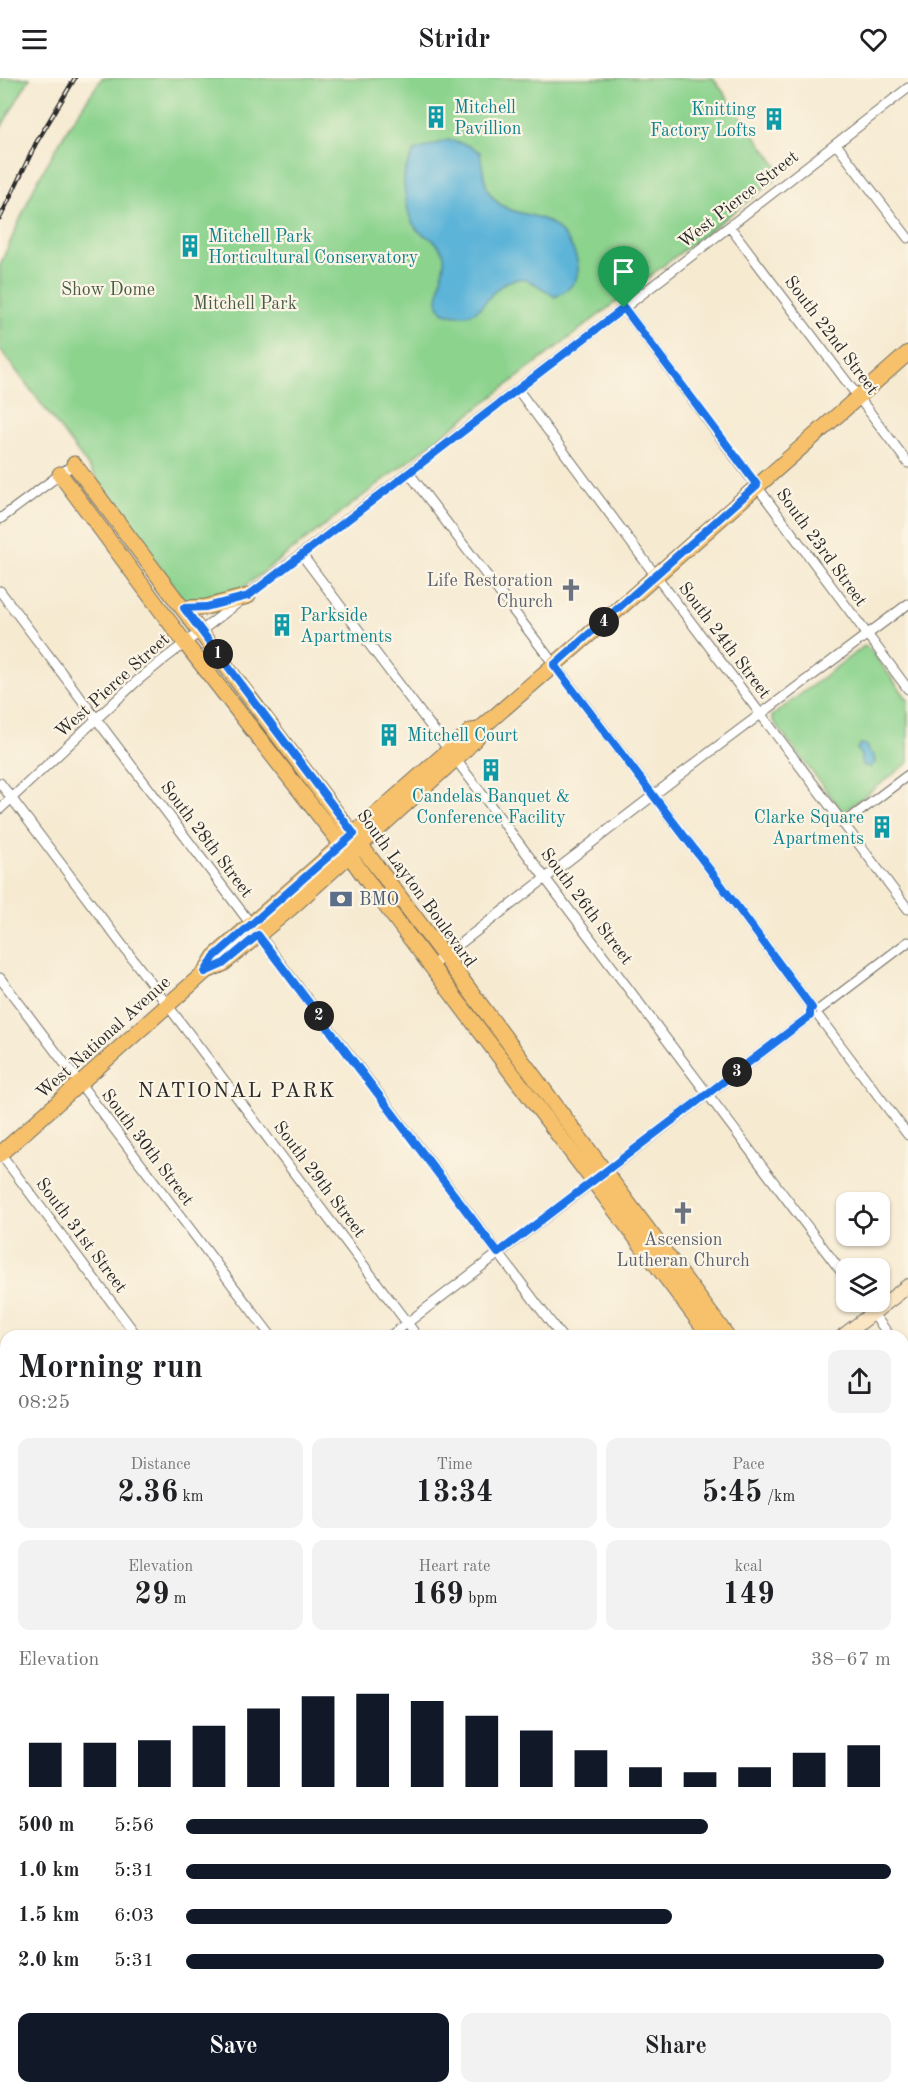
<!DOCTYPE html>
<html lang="en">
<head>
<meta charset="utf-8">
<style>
	:root { --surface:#fff; --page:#f2f2f2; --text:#202124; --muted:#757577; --accent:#111827 }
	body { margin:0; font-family:"Old Standard TT",serif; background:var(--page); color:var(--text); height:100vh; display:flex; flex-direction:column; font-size:22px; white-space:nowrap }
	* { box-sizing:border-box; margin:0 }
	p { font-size:20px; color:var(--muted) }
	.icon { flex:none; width:33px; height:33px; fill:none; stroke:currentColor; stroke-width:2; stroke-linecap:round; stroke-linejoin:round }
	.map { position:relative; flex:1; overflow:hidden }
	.panel { position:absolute; left:0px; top:1252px; width:909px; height:764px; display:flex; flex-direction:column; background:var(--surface); border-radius:18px 18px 0 0; box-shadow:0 2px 4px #0004 }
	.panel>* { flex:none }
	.buttons { position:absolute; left:836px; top:1114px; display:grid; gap:12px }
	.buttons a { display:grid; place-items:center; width:54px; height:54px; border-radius:12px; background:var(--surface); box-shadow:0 2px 4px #0004; font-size:30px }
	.pin { position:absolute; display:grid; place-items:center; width:51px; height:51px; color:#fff; margin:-62px -26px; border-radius:50% 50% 50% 0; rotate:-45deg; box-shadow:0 0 6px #0007 }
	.pin .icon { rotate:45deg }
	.km { position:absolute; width:30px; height:30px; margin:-15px; border-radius:50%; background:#222; color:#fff; font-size:16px; line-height:30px; text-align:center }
	.round { display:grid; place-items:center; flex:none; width:63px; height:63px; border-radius:12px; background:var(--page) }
	.head { display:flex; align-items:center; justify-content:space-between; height:102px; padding:0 18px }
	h1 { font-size:33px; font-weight:700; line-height:45px }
	.metrics { display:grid; grid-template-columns:repeat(3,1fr); gap:9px; height:102px; padding:6px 18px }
	.metrics div { display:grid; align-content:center; border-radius:12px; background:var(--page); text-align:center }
	.metrics b { font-size:30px; font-weight:700 }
	.metrics small { font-size:16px; font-weight:400 }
	.metrics p { font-size:16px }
	.chart { height:168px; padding:12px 18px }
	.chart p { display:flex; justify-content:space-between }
	.chart svg { width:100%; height:108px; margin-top:6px; stroke:var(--accent); stroke-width:6 }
	.action { display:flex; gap:12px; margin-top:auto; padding:12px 18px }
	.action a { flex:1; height:69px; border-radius:12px; background:var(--accent); color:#fff; font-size:24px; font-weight:700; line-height:69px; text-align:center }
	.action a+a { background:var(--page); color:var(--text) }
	ul { padding:0 18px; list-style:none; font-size:20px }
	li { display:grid; grid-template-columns:96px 72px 1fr; align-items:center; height:45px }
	li i { height:15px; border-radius:8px; background:var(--accent) }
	header { display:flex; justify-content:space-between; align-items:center; height:78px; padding:0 18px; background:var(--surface); font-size:27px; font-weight:700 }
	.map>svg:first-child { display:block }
</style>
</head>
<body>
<header><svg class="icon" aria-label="menu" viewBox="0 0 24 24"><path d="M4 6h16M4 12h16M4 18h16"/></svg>Stridr<svg class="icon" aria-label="heart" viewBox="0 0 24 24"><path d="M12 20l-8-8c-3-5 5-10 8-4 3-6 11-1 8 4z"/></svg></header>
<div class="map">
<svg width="908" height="2015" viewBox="0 0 908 2015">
	<rect width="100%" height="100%" fill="#fcf5e5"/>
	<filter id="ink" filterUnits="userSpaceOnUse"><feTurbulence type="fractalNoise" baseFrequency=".0167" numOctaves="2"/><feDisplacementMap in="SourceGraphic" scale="12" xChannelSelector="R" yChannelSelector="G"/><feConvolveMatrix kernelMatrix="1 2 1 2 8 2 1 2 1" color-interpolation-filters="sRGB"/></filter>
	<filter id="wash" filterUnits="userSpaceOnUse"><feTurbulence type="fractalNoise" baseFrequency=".008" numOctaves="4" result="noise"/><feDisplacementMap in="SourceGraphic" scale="24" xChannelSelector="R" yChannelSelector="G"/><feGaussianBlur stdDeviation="1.35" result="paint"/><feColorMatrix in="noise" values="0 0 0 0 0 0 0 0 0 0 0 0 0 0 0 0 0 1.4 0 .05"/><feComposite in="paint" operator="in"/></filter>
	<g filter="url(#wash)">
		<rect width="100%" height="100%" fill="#f6ead1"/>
		<!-- green -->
		<path fill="#8cd38e" stroke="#5c7f5c" stroke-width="1.5" d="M0,0H30L0,51Z
			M102,0H713L783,96L236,515L192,528L185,524L91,392L0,271V187L36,105L71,45Z
			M864,568L869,570L908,622V685L846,732L842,733L773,643L772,638Z"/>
		<!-- water -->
		<path fill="#5bb4d8" stroke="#437082" stroke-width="1.5" d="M448,62L467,67L480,74C481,82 485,108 489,114C505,140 531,132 550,145C566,155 584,182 576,201C572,210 563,215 555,219C531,202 515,190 492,216C487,222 482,229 476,233C467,239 453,237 444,235L438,228C437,214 446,184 444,177C435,156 423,161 415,149C407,138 402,107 405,94C406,88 412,80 414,73Z
			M860,666L866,667L868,673L874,678L875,685L870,689L864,688L861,684V678L857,671Z"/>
	</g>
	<g filter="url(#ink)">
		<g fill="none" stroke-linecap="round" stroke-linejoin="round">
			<!-- street casing -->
			<g stroke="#726e65" stroke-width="11">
				<path id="street" d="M836,66L908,160
					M730,149L908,385
					M624,230L908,611
					M518,312L647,486L908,831
					M409,395L710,792L812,930
					M0,441L74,386
					M302,477L846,1200
					M0,513L561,1258
					M0,705L417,1258
					M0,731L137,603L163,582L624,230L908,10
					M843,746L908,697
					M431,888L706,677L908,526
					M0,900L271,1258
					M820,931L908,864
					M819,939L908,1057
					M0,1075L137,1258
					M864,1224L890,1258
					M390,1258L810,938
					M903,1277L908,1283
					M0,1286L6,1294
					M903,1380L908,1376
					M0,1488L6,1496
					M0,1556L6,1552
					M903,1688L908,1684
					M0,1694L6,1702
					M903,1722L908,1729
					M903,1914L908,1921
					M232,2010L235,2015
					M386,2010L390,2015
					M535,2010L539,2015
					M685,2010L689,2015
					M824,2010L827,2015
					M257,2015L264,2010
					M477,2015L484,2010"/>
			</g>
			<!-- secondary casing -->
			<g stroke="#726e65" stroke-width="16">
				<path id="secondary" d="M843,1258L908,1208
					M0,1896L6,1903
					M903,1961L908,1957
					M98,2010L102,2015
					M834,2015L840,2010"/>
			</g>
			<!-- primary casing -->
			<g stroke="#726e65" stroke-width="17">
				<path id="primary" d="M74,386C293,676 511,966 727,1258
					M60,396L185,565L342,767L379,819L710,1258
					M184,530L206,529L248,518
					M205,894L223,886L292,829L462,675L478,658
					M0,1076L205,894L214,879L456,666L471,653L479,652L614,535L908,275
					M903,1500L908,1507
					M903,1519L908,1526"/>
			</g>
			<!-- street -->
			<use href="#street" stroke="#fff" stroke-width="9"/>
			<!-- secondary -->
			<use href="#secondary" stroke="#fbe6c4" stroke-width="14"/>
			<!-- primary -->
			<use href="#primary" stroke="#f6c16b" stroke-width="15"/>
			<!-- rail casing -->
			<g stroke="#2b2b2b" stroke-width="4.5">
				<path id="rail" d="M0,140L36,65L75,0"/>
			</g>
			<!-- rail -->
			<use href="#rail" stroke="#fcf5e5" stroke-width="2" stroke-dasharray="7" stroke-linecap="butt"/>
		</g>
	</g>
	<g fill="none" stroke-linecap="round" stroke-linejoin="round" filter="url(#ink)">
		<!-- route casing -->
		<g stroke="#fff" stroke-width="12">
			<path id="route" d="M624,230L757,407L554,587L710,792L812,930L810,933V938L806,941L498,1175L258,857L223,886L205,894L214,879L354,756L184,530L206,529L248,518Z"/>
		</g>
		<!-- route -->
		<use href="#route" stroke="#1a73e8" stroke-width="8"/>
	</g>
	<!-- icons -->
	<defs>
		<g id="building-bare" transform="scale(1.8)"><path d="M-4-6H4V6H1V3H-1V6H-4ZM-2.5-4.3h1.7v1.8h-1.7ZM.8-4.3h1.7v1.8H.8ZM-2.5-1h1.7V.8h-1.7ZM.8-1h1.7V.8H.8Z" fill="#0f9aa8" stroke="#fcf5e5" stroke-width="2.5" paint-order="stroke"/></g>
		<g id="church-bare" transform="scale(1.8)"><path d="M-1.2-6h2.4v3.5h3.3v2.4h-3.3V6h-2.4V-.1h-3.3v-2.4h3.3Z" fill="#6b7280" stroke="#fcf5e5" stroke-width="2.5" paint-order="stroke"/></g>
		<g id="bank-bare" transform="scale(1.8)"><path d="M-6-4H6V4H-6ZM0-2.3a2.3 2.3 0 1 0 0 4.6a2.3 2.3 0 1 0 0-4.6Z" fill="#5c6f8a" stroke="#fcf5e5" stroke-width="2.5" paint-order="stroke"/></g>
	</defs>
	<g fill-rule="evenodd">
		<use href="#building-bare" x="436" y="39"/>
		<use href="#building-bare" x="774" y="41"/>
		<use href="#building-bare" x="190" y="168"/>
		<use href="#church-bare" x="571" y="512"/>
		<use href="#building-bare" x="282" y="547"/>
		<use href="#building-bare" x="389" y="657"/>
		<use href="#building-bare" x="491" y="692"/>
		<use href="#building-bare" x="882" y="749"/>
		<use href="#bank-bare" x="341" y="821"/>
		<use href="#church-bare" x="683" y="1135"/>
	</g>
	<g text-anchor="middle" stroke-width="4.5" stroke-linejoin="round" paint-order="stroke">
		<!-- culture labels -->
		<g font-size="18" fill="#0d838f" stroke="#fcf5e5" text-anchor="start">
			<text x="454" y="35">Mitchell<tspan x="454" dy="21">Pavillion</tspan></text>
			<text x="756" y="37" text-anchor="end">Knitting<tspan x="756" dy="21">Factory Lofts</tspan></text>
			<text x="208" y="164">Mitchell Park<tspan x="208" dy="21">Horticultural Conservatory</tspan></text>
			<text x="300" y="543">Parkside<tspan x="300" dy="21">Apartments</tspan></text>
			<text x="407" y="663">Mitchell Court</text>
			<text x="491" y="724" text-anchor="middle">Candelas Banquet &amp;<tspan x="491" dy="21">Conference Facility</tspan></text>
			<text x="864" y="745" text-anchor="end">Clarke Square<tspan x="864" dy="21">Apartments</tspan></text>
		</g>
		<!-- street labels -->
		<g font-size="18" fill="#2b2b2b" stroke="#fcf5e5">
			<text transform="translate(738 121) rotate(-38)" y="6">West Pierce Street</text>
			<text transform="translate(832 257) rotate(53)" y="6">South 22nd Street</text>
			<text transform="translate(822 469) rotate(54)" y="6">South 23rd Street</text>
			<text transform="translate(725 562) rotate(53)" y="6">South 24th Street</text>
			<text transform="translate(112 607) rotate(-42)" y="6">West Pierce Street</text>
			<text transform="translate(207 761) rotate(53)" y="6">South 28th Street</text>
			<text transform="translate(417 810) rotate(54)" y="6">South Layton Boulevard</text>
			<text transform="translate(587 828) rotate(53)" y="6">South 26th Street</text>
			<text transform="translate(103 959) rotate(-42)" y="6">West National Avenue</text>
			<text transform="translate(148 1069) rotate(53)" y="6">South 30th Street</text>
			<text transform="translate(320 1101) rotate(53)" y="6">South 29th Street</text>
			<text transform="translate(82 1157) rotate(53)" y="6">South 31st Street</text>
		</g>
		<!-- park labels -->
		<g font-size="18" fill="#485d49" stroke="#fcf5e5">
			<text x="108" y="217">Show Dome</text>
			<text x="245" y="231">Mitchell Park</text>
		</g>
		<!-- worship labels -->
		<g font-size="18" fill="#5b616d" stroke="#fcf5e5" text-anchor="end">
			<text x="553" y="508">Life Restoration<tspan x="553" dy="21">Church</tspan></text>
			<text x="683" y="1167" text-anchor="middle">Ascension<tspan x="683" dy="21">Lutheran Church</tspan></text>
		</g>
		<!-- service labels -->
		<g font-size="18" fill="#4e5e75" stroke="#fcf5e5" text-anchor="start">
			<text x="359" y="827">BMO</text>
		</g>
		<!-- quarter labels -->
		<g font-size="21" letter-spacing="1.5" fill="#2b2b2b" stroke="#fcf5e5">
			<text x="237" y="1019">NATIONAL PARK</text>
		</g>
	</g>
</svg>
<div class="buttons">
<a><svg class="icon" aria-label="locate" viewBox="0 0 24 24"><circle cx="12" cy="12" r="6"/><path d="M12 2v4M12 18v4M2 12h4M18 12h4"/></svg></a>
<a><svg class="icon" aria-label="layers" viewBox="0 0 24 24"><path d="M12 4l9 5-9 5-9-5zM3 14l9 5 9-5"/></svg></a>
</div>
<div class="pin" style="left:624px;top:230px;background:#1e9e55"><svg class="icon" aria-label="arrive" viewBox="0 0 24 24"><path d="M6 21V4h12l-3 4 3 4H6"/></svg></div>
<b class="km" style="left:218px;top:576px">1</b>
<b class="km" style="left:319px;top:938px">2</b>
<b class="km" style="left:737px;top:994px">3</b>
<b class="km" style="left:604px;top:544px">4</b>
<section class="panel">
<div class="head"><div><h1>Morning run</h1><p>08:25</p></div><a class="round"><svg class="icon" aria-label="share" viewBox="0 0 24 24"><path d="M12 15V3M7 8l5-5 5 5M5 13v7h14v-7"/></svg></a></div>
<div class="metrics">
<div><p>Distance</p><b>2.36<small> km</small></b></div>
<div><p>Time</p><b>13:34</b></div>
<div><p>Pace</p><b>5:45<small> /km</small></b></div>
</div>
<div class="metrics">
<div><p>Elevation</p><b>29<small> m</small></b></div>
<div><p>Heart rate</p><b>169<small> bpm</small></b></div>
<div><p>kcal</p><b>149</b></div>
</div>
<div class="chart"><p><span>Elevation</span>38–67 m</p>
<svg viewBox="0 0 160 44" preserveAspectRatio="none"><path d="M5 44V26M15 44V26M25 44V25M35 44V19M45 44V12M55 44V7M65 44V6M75 44V9M85 44V15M95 44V21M105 44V29M115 44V36M125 44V38M135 44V36M145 44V30M155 44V27"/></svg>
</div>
<ul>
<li><b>500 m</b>5:56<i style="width:74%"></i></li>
<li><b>1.0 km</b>5:31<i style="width:100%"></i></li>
<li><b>1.5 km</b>6:03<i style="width:69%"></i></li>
<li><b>2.0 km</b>5:31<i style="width:99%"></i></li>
</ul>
<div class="action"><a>Save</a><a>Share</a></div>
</section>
</div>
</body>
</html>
